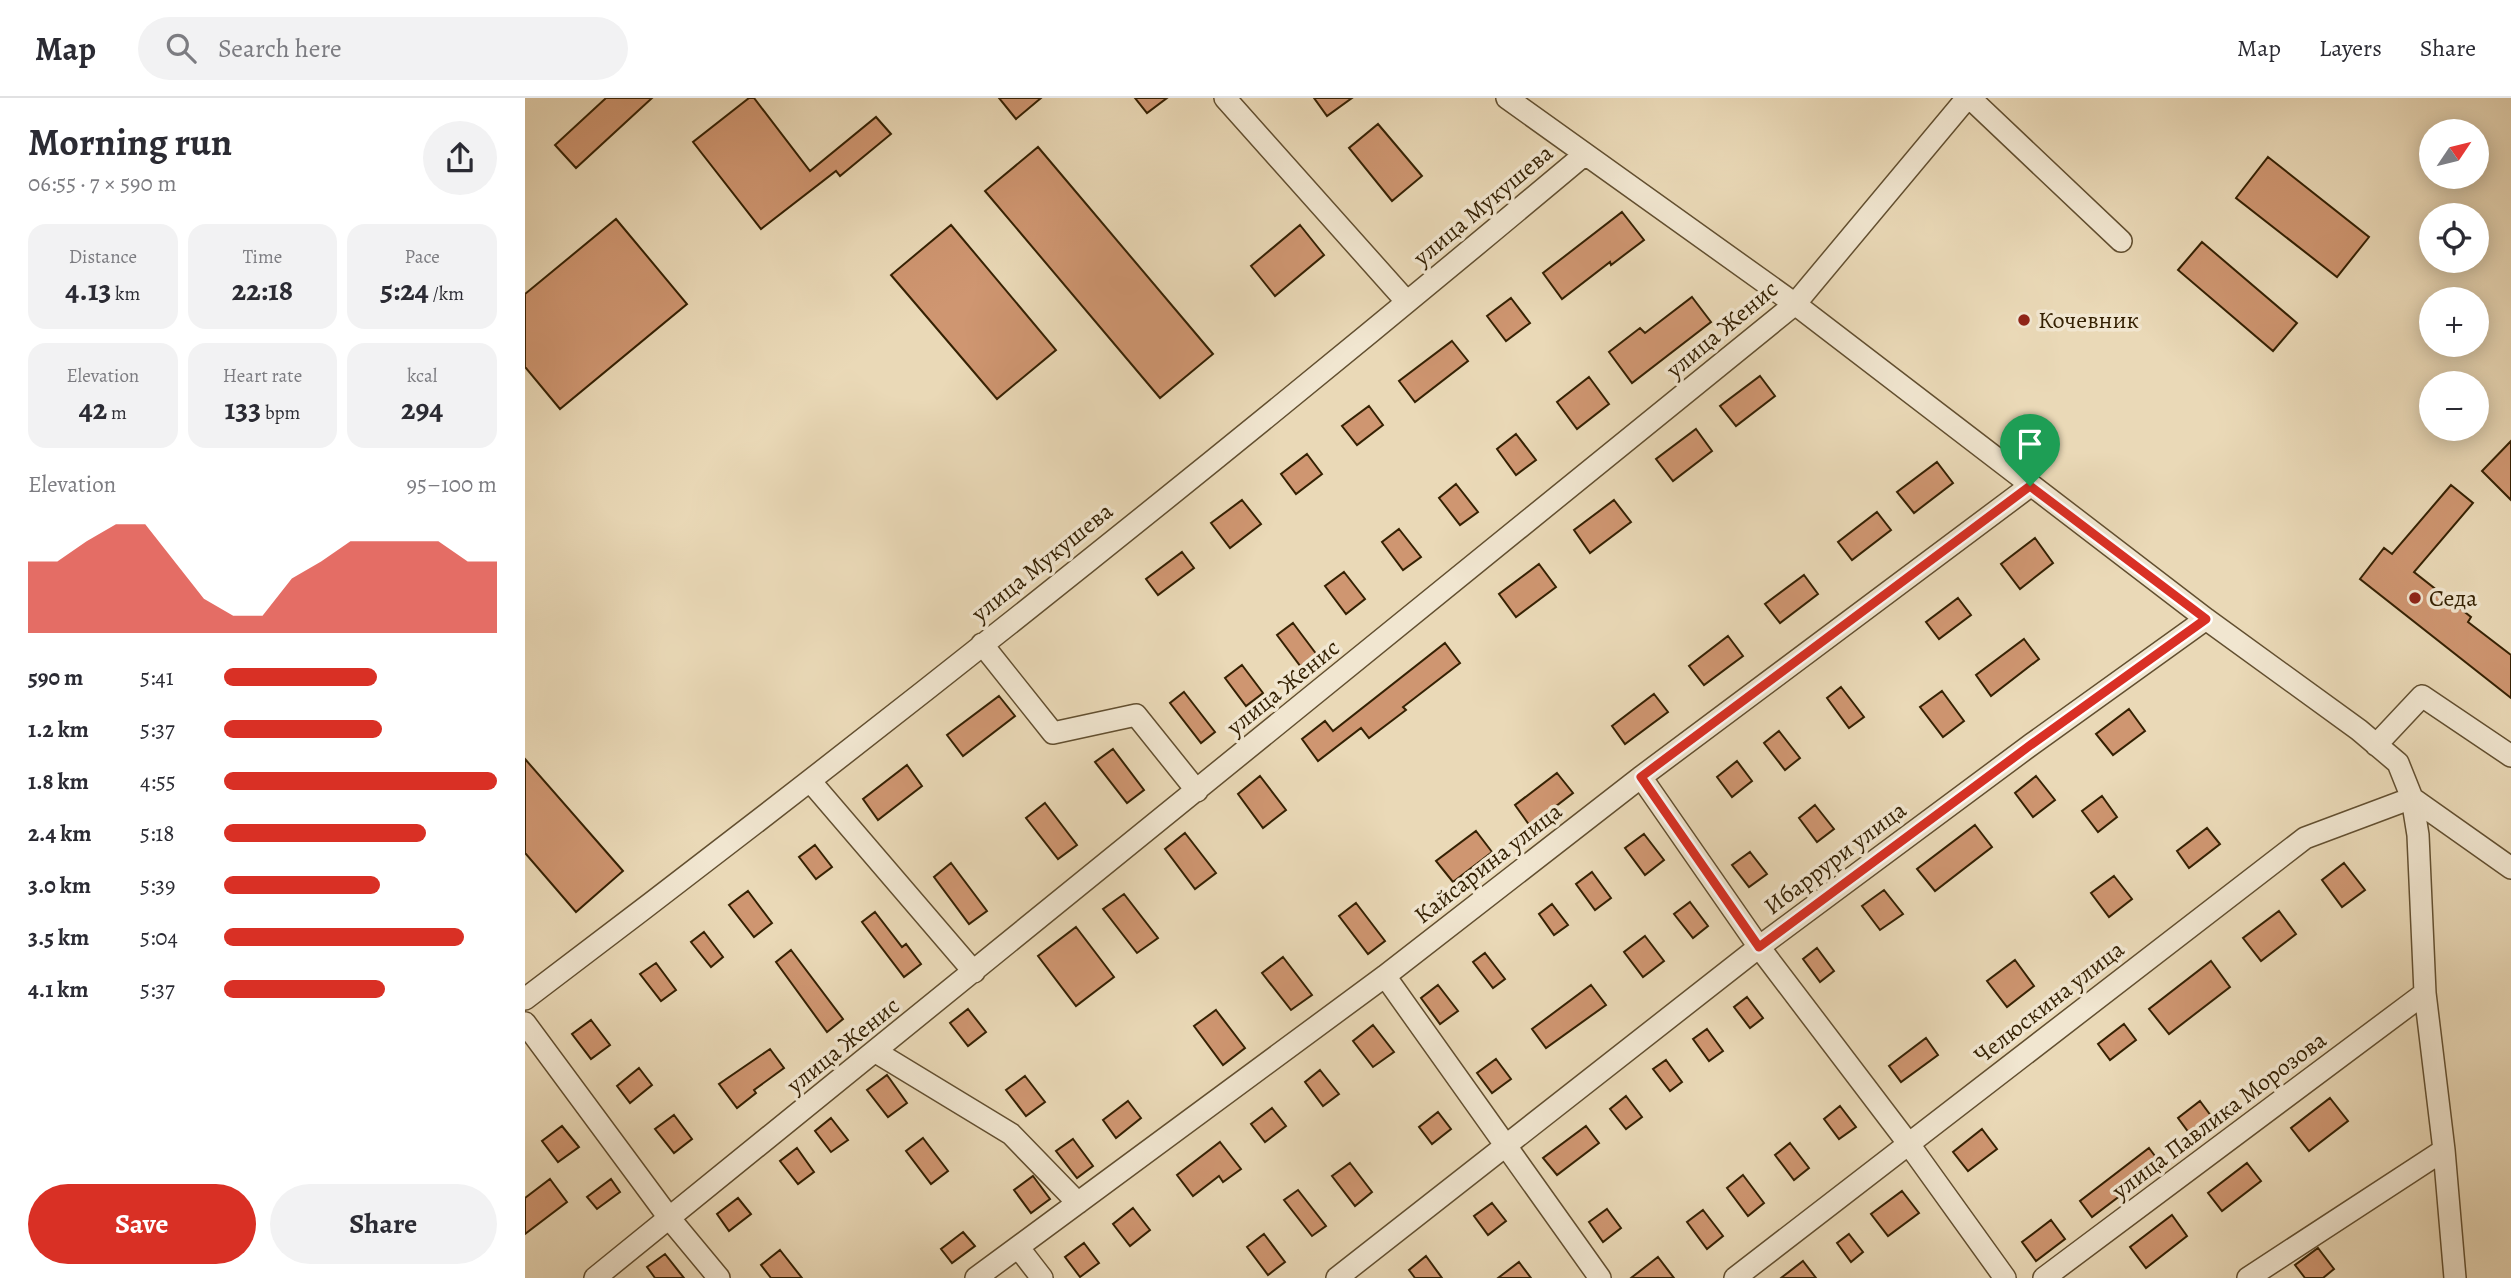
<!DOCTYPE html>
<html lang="en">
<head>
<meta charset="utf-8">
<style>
	:root { --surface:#fff; --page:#f2f2f3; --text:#2b2b33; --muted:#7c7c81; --line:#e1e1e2; --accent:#d93025 }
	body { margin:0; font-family:Alegreya,serif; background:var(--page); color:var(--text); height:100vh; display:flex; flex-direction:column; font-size:26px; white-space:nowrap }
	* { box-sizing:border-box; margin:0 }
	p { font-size:23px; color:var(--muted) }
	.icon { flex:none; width:38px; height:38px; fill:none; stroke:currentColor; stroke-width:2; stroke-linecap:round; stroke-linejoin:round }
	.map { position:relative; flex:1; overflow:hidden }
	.side { display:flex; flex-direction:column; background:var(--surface); width:525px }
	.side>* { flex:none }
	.needle { width:46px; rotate:55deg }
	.tools { position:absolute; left:1894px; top:21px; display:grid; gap:14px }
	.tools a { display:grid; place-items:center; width:70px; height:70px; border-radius:50%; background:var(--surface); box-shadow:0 4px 18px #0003; font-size:35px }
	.pin { position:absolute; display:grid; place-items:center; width:60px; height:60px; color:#fff; margin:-72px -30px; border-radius:50% 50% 50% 0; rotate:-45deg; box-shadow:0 0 7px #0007 }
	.pin .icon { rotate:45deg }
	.round { display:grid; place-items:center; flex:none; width:74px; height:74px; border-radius:37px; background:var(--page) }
	.overview { display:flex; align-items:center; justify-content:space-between; height:119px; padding:0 28px }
	h1 { font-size:38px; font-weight:700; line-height:52px }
	.metrics { display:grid; grid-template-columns:repeat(3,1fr); gap:10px; height:119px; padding:7px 28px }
	.metrics div { display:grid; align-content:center; border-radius:18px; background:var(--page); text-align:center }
	.metrics b { font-size:30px; font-weight:700 }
	.metrics small { font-size:19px; font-weight:400 }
	.metrics p { font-size:19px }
	.chart { height:196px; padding:14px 28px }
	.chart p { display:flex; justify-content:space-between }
	.chart svg { width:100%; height:126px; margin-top:7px; fill:var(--accent); opacity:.7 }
	.cta { display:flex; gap:14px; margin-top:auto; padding:14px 28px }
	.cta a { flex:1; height:80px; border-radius:42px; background:var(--accent); color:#fff; font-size:28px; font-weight:700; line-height:80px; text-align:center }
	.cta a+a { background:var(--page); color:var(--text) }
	ul { padding:0 28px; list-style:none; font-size:23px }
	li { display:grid; grid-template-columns:112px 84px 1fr; align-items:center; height:52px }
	li i { height:18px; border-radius:9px; background:var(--accent) }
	header { display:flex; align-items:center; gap:42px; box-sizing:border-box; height:98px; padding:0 35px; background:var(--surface); border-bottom:2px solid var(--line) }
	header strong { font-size:33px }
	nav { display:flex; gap:38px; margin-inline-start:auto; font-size:24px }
	.search { width:490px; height:63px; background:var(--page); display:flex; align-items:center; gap:18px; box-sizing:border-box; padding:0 24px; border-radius:38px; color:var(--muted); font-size:26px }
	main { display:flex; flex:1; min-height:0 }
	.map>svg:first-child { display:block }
</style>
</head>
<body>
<header>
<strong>Map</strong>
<div class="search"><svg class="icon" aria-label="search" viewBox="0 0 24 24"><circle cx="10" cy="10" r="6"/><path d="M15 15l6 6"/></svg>Search here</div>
<nav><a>Map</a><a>Layers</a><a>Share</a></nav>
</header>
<main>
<section class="side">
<div class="overview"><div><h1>Morning run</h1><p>06:55 · 7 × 590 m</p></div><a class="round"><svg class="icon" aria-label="share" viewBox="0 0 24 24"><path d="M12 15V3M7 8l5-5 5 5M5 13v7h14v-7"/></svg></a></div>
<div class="metrics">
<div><p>Distance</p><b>4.13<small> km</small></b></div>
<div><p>Time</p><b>22:18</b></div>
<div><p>Pace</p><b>5:24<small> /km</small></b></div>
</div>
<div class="metrics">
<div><p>Elevation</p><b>42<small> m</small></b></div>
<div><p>Heart rate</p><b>133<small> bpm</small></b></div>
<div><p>kcal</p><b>294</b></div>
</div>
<div class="chart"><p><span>Elevation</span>95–100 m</p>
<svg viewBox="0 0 160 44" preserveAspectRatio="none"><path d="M0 44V19L10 19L20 12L30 6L40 6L50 19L60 32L70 38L80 38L90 25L100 19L110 12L120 12L130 12L140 12L150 19L160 19V44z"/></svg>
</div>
<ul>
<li><b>590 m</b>5:41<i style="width:56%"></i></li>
<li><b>1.2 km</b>5:37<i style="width:58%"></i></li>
<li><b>1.8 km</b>4:55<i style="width:100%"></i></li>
<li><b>2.4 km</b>5:18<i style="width:74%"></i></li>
<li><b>3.0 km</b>5:39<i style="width:57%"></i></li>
<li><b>3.5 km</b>5:04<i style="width:88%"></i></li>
<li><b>4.1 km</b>5:37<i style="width:59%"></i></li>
</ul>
<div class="cta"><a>Save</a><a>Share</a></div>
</section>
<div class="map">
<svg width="1986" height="1180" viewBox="0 0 1986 1180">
	<rect width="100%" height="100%" fill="#ead9b7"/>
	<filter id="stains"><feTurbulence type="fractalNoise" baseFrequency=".00286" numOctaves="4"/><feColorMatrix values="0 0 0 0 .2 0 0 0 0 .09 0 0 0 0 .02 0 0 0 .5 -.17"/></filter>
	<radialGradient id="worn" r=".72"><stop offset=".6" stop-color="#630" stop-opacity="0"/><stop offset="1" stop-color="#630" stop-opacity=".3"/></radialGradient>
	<!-- building -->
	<path fill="#cf9671" stroke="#352103" stroke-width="2" d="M81,0H127L51,70L30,47Z
		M224,0H229L285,73L351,19L366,36L315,78L311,73L236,131L168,44Z
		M474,0H516L491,21Z
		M610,0H642L622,15Z
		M789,0H827L802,18Z
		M853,26L897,78L867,103L824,50Z
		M513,49L688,256L635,300L460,93Z
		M1743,59L1844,139L1812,179L1711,100Z
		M1097,114L1119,142L1086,167L1085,164L1037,201L1018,175Z
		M91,121L162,206L35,311L0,269V196Z
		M426,127L531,252L472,301L366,177Z
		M775,127L799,157L750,198L726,168Z
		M1677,144L1772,225L1748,253L1653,172Z
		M1167,199L1186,224L1107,285L1084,254L1115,230L1120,235Z
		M986,200L1005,225L981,243L962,218Z
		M927,243L943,263L890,304L874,283Z
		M1235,278L1250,298L1211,328L1195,308Z
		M1064,279L1084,306L1052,331L1032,304Z
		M844,308L858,327L832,347L817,328Z
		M1171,331L1187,353L1148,383L1131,361Z
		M991,336L1011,362L991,377L972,351Z
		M1986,343V402L1957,373Z
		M782,356L797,376L771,396L756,376Z
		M1412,364L1428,385L1389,415L1372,394Z
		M931,386L953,414L935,427L914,400Z
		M1926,387L1948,405L1889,474L1946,519L1943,524L1986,557V600L1835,481L1859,450L1867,456Z
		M717,402L736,426L705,450L686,425Z
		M1089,402L1106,424L1065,455L1049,432Z
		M1352,414L1366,432L1327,462L1313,444Z
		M874,431L896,459L878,472L857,444Z
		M1510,440L1528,465L1495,491L1476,466Z
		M657,454L669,470L633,497L621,481Z
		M1014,466L1031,489L991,519L974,496Z
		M819,474L840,501L821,516L800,488Z
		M1279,477L1293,496L1255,525L1240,506Z
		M1433,500L1446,517L1414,541L1401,524Z
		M768,525L792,557L776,569L752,537Z
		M1203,538L1218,558L1179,587L1164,568Z
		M1499,541L1514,561L1466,598L1451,577Z
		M920,545L935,565L878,609L881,612L844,640L836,630L793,663L777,641L800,623L808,633Z
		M717,567L738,595L721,608L700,580Z
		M1316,589L1339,619L1324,630L1302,600Z
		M1417,593L1439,623L1418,639L1395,609Z
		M659,594L690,634L676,645L645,605Z
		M1129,596L1143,614L1100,646L1087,628Z
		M474,598L490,618L438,658L422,637Z
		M1604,611L1620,633L1588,657L1571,636Z
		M1254,633L1275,660L1260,672L1239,645Z
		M588,651L619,692L602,705L570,664Z
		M0,661L98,773L51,814L0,755Z
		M1212,663L1227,683L1207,699L1192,679Z
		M382,667L397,688L353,722L338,701Z
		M1032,675L1048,695L1005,728L990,707Z
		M735,678L761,712L738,730L713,696Z
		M1511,678L1530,702L1508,719L1490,695Z
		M1577,698L1592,719L1573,734L1557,713Z
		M520,705L552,747L533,761L501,720Z
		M1290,707L1309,731L1292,744L1274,720Z
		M1450,727L1467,749L1410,793L1392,771Z
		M1682,730L1695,746L1664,770L1652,753Z
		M951,733L967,754L928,784L911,763Z
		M660,735L691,775L670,791L640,751Z
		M1119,736L1139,762L1120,777L1100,750Z
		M290,747L307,769L291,781L274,759Z
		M1225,754L1242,776L1224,789L1207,767Z
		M426,765L462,813L444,826L409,779Z
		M1819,765L1840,792L1817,809L1797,782Z
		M1067,774L1086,800L1070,812L1051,786Z
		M1589,778L1607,801L1584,819L1566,795Z
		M1359,792L1378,816L1355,832L1337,808Z
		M223,793L247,825L229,839L204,807Z
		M599,796L633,840L612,855L578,811Z
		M1165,804L1183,828L1168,840L1149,816Z
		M831,805L860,843L843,856L814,818Z
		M1027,806L1043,827L1029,837L1014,816Z
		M1754,813L1771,836L1736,863L1718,840Z
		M350,814L377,849L381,846L396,866L379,879L337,824Z
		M551,829L589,879L551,908L513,858Z
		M179,834L198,859L186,869L166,844Z
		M1120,838L1139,863L1118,879L1099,854Z
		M1292,850L1309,873L1295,884L1278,861Z
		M266,852L318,921L302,934L251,864Z
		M960,855L980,881L968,890L948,864Z
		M758,859L787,897L766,912L737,875Z
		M1490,862L1509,888L1482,909L1462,883Z
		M1686,863L1705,889L1644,936L1624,911Z
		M131,865L151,892L136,903L115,876Z
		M913,887L933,913L915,926L896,900Z
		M1066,887L1081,907L1021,950L1007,931Z
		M1222,899L1238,920L1225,930L1209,909Z
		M443,911L461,934L443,948L425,925Z
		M691,912L720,950L698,967L669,928Z
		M66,922L85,947L66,961L47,936Z
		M1599,926L1611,942L1585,962L1573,946Z
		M848,927L869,954L848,969L828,943Z
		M1182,931L1198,953L1184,963L1168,941Z
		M1401,940L1413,957L1376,984L1364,968Z
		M245,951L259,970L229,992L231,995L212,1010L194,986Z
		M971,961L986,981L967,995L952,975Z
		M1141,962L1157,984L1145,993L1128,971Z
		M114,970L127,987L105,1005L92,988Z
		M795,972L814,996L798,1008L780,984Z
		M362,977L382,1005L363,1019L342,992Z
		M500,978L520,1004L501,1018L481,992Z
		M1101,998L1117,1019L1101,1031L1085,1011Z
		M1805,1000L1823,1023L1784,1053L1766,1030Z
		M603,1003L616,1020L591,1040L578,1022Z
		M1675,1003L1692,1026L1670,1043L1653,1020Z
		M1315,1008L1331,1029L1314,1041L1299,1021Z
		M747,1010L761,1028L740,1044L726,1026Z
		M913,1014L926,1031L907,1046L894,1029Z
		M149,1017L167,1041L149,1055L130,1031Z
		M306,1020L323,1042L306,1054L290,1033Z
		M37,1028L54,1049L33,1064L17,1043Z
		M1061,1028L1074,1045L1032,1077L1018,1060Z
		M1457,1031L1472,1051L1443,1073L1428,1054Z
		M398,1040L423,1073L406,1086L381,1053Z
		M548,1041L568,1068L552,1080L531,1053Z
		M695,1044L716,1071L698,1084L694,1078L668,1098L652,1077Z
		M1265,1045L1284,1070L1269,1082L1250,1057Z
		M272,1050L289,1074L273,1086L255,1063Z
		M1624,1050L1639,1070L1610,1091L1608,1088L1567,1119L1555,1103Z
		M825,1065L847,1094L830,1108L807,1078Z
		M1722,1065L1736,1083L1697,1113L1683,1095Z
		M1218,1077L1239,1105L1223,1118L1202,1090Z
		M508,1078L525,1101L506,1115L489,1092Z
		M25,1081L42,1104L0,1136V1100Z
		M86,1081L95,1094L72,1111L62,1099Z
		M773,1092L801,1128L787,1138L759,1102Z
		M1377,1093L1394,1115L1363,1138L1346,1116Z
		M213,1100L226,1116L204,1133L192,1116Z
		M967,1105L981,1123L963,1137L949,1118Z
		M608,1110L625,1132L605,1148L588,1126Z
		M1082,1111L1096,1130L1078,1144L1064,1124Z
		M1178,1112L1198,1138L1182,1151L1162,1124Z
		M1647,1117L1662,1138L1621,1170L1605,1149Z
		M1526,1122L1540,1141L1511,1163L1497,1144Z
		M438,1134L450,1148L427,1165L416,1151Z
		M739,1136L760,1164L743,1177L722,1149Z
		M1324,1136L1338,1154L1326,1164L1312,1145Z
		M559,1145L574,1165L555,1179L540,1159Z
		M1793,1150L1809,1171L1798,1180H1780L1770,1167Z
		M255,1152L277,1180H246L236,1167Z
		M140,1156L159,1180H130L122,1169Z
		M901,1158L917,1180H890L884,1172Z
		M1133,1159L1149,1180H1106Z
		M1278,1163L1291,1180H1256Z
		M994,1164L1006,1180H973Z"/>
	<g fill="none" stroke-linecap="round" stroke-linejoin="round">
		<!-- minor casing -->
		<g stroke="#624f30" stroke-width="24">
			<path id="minor" d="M700,0L882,204
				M982,0L1270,206L1681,521L1834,632L1873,665L1887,700L1893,737L1900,895L1919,1052L1930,1180
				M1445,0L1596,143
				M457,546L528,635L611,617L672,693
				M1851,647L1897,598L1986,658
				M1116,679L1234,849L1383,1045L1480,1180
				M286,684L449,874
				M1887,700L1986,770
				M860,878L1075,1180
				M0,901C360,629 713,347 1059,57
				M0,925L145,1121L194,1180
				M351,954L486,1036L553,1105
				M493,1149L517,1180
				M70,1180L1270,206L1442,0
				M451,1180L860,878L1116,679L1505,388
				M812,1180L1234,849L1507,646L1681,521
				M1210,1180L1780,740L1887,700
				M1519,1180L1900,895
				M1723,1180L1919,1052"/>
		</g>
		<!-- minor -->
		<use href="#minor" stroke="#f1e6d0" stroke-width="21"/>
	</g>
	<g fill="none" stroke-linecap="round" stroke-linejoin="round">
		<!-- route casing -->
		<g stroke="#fff" stroke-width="14">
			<path id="route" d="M1505,388L1681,521L1507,646L1234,849L1116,679Z"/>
		</g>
		<!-- route -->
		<use href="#route" stroke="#d93025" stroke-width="9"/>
	</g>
	<!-- markers -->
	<g fill="#8f2418" stroke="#f1e6d0" stroke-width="2.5">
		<circle cx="1499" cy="222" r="7"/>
		<circle cx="1890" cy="500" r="7"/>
	</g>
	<g text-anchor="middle" stroke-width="7" stroke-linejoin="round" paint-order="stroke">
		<!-- street labels -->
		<g font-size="24" fill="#352103" stroke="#f1e6d0">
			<text transform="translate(958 107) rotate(-40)" y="8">улица Мукушева</text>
			<text transform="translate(1197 231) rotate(-40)" y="8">улица Женис</text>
			<text transform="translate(517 464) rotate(-39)" y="8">улица Мукушева</text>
			<text transform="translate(758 589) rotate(-39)" y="8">улица Женис</text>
			<text transform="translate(1310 760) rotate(-37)" y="8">Ибаррури улица</text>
			<text transform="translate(963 765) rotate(-38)" y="8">Кайсарина улица</text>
			<text transform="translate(1524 904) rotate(-38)" y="8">Челюскина улица</text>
			<text transform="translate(318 947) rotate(-39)" y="8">улица Женис</text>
			<text transform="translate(1694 1017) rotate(-37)" y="8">улица Павлика Морозова</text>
		</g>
		<!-- poi labels -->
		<g font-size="24" fill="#352103" stroke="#f1e6d0" text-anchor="start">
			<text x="1513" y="230">Кочевник</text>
			<text x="1904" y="508">Седа</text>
		</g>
	</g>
	<rect width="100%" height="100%" filter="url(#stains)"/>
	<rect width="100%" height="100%" fill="url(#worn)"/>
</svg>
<div class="tools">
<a><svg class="needle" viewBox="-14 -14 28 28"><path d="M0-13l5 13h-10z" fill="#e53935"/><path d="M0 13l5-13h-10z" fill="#7c7c81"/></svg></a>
<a><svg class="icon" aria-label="locate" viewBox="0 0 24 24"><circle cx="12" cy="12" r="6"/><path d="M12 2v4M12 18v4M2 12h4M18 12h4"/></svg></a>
<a>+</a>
<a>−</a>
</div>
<div class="pin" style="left:1505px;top:388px;background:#1e9e55"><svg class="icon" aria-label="arrive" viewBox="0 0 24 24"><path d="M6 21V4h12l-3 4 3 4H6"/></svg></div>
</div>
</main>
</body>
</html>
